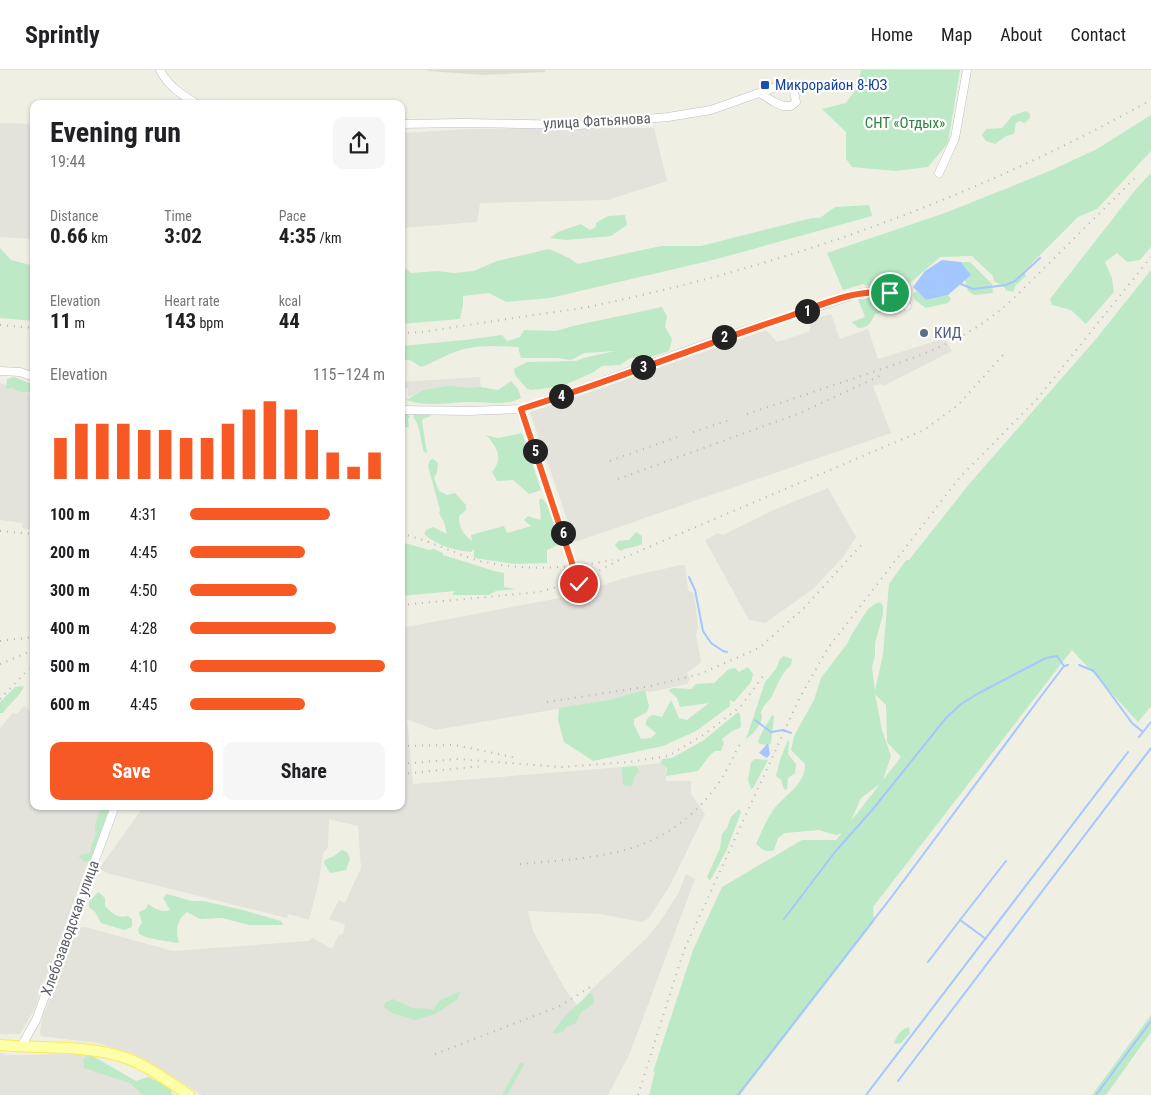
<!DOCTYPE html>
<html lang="en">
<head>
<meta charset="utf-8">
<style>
	:root { --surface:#fff; --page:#f6f6f6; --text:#202124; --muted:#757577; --line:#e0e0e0; --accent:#f65923 }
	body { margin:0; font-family:"Roboto Condensed",sans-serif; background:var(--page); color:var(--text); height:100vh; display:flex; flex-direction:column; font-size:19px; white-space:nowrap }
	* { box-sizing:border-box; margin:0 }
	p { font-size:16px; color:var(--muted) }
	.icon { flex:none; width:28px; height:28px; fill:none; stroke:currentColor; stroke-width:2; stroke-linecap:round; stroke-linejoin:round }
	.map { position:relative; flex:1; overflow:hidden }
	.sheet { position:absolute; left:30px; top:30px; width:375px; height:710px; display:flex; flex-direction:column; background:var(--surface); border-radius:10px; box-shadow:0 1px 4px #0004 }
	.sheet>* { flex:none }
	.pin { position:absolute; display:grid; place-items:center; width:42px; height:42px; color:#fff; margin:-21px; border:2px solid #fff; border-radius:50%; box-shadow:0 1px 5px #0007 }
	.km { position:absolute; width:25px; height:25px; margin:-12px; border-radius:50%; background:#222; color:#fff; font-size:14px; line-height:25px; text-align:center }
	.round { display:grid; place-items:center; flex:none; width:52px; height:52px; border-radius:10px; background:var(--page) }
	.headline { display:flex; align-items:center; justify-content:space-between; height:85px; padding:0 20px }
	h1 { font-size:28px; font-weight:700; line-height:38px }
	.stats { display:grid; grid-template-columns:repeat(3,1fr); gap:8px; height:85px; padding:5px 20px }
	.stats div { display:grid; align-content:center }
	.stats b { font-size:21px; font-weight:700 }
	.stats small { font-size:14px; font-weight:400 }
	.stats p { font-size:14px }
	.chart { height:140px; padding:10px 20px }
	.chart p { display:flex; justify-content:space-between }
	.chart svg { width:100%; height:90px; margin-top:5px; stroke:var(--accent); stroke-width:6 }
	.cta { display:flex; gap:10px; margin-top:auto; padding:10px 20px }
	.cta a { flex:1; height:58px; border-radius:10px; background:var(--accent); color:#fff; font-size:20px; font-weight:700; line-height:58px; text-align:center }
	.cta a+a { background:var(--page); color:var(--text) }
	ul { padding:0 20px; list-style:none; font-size:16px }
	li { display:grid; grid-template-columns:80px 60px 1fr; align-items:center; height:38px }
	li i { height:12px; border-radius:6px; background:var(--accent) }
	header { display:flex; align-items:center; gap:30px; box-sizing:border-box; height:70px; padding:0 25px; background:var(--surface); border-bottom:1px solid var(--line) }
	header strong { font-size:24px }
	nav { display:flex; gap:28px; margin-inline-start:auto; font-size:18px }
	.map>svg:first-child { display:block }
</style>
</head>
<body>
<header>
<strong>Sprintly</strong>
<nav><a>Home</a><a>Map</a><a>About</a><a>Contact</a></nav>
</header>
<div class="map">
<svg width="1151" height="1025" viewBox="0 0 1151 1025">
	<rect width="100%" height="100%" fill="#efefe3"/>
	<!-- industrial -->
	<path fill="#e3e2db" d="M0,53L34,54V169L0,167Z
		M654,58L667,111L608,130L480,133L477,152L401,158V63L470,59Z
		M831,244L840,269L868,259L878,289L936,271L935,265L944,267L952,281L883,316L881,314L873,316L891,363L575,472L530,342L766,260L777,272L809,262L811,250Z
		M480,307L481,321L408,326V318H401V312Z
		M0,313L34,326V460L22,458L23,453L0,450Z
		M828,418L856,467L843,487L813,519L765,553L749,550L705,470L718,463L723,465L776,439Z
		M681,495H685L688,520L694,524L698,557L696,565L701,592L687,603L690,609L687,614L651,622L645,621L609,630L435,660L407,649L413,714L636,696L666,692V711H691V724L705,744L670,815L649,848L642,852L600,844L528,841L533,861L566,921L578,936L591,920L646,869L662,849L679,822L686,804L695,809L630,983L608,1025H202L153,994L134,984L98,973L41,966L40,962L42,949L73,867L79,858L85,857L173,881L309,871L313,868L330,878L333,877L338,866L343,864L345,854L329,849L339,830L345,833L361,798L358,756L329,749L328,777L323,783L319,811L309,850L288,844L287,848L110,804L99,799L144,736H401V558L597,521L600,516L628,507Z
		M24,636L34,644V736H109L34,940L20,964H0V658L13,643L17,644Z
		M0,983L8,985L85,984L157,1025H0Z"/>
	<!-- education -->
	<path fill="#dfded2" d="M427,0H545V2L485,5L427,1Z"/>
	<!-- green -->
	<path fill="#bee9c6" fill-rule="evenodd" d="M861,0H960L948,73L928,97L895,101L852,97L846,89V62L822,39L846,33L856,19Z
		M1026,41L1030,44V48L1025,53L1019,51L1016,53L1014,64L1006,66L995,74L986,71L982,65L986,59L1002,58L1012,46Z
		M1151,45V81L1097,139L1078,147L1024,201L1026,206L1016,215L1013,222L1005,220V218L994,211L993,206L972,186L940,187L902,220L892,215L891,217L885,215L884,211L881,209L875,211L872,218L863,214L843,220L827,183L945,143L1052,100L1097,79Z
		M1151,103V177L1140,190L1127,192L1117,183L1105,192L1112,208L1114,222L1086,254L1071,240L1052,235L1050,229L1136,119Z
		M869,135L872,146L713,190L550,228L506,232L489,223L463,226V235L460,249L401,254V194L411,203L438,201L454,203L474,201L497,191L549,179L569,188L578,194L661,176H701L812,148H820L835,137Z
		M625,145L627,155L611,166L566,170L550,168L558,162L581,154L590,160L596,157V153L608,146Z
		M0,178L11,190L34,196V251L0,248Z
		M961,192H970L992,214L993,223L974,225L968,221L965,210L970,205Z
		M1151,200V636L1138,652L1072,580L873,837L874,852L740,1025H649L655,1001L653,1002L693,880L722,817L802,770H836L842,763L836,765L819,760L785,763L778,768L774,780C766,783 762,779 756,774C761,764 765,752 772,742C782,726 806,716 805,694L791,680L794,666L814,630L821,608L847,574L853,562L868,539L875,534L880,532L883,536V544L875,573V586L872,597L875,621L883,584L889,514L906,490H909L970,413L1096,269ZM875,624L886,635L887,672L901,687L883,710L891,686L882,660ZM880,714L851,751L861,728Z
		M917,221L926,230L948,225L951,229L948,233L926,238L915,230L913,224Z
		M880,225H884L888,229V241L875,244C871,252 869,258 858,258L852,252L865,247L858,229C866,230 873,226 880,225Z
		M662,237L667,246L665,257L672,269L669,281L650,287L630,288L620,295L602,296L592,303L562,316L532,320L527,319L515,305L514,299L527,292L576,291L584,288L615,281L584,283L571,290L558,288H521L518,277C501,276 482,275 465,279C449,282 436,292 421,297L410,290H401V276L465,270L502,265L507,271L520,267L524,260L556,261L573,256Z
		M14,307L34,315V322C27,323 18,323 13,318L6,319L7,309Z
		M511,311L518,319L521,328C505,337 485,331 467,332C445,333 428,337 406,330L424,320L447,316L471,318L481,317L498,320Z
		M429,341L431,346L423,349L422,352L427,383L424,382C420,369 421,357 413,346L417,342Z
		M401,343H408L410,347L408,349L409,357L401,358Z
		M522,363L541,420L529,424L513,410L497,411L492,402C504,388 497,377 486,365L498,368Z
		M433,389L438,393L437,402L434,408L439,421L447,425L455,423L466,435V440L459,446C459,458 463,464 472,471L471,465L504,456L507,463L531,456L524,450L528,446L540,450L541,447L539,430L541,428C554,437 555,460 560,474L547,480V493L515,494L474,488V479L471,482C453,480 438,476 424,464L426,460L433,457L447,464L444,452L439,443L440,440L428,396L430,390Z
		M636,462L642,466V474C635,478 627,477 620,481L615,475L618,471L629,470Z
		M401,472L429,480L434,479L443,483V485L494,501L504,503V517L516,519L496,521L489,525H452L455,521L401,526Z
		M784,586L792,589L791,595C782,603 778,613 773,624C771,630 764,634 762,640C759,646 762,641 762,647C761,656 752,665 746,669L765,612L776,599L780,589Z
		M748,597L753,604L751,612L734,632L730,630V636L696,661L663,676L593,691L564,672L558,650L559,638L609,630L645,620L649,636L647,642L634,649V655L641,669L651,668L656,663L646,655C646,649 648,647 653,645L662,647L671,630L679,648L687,650L709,633L680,637L677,628L669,621L670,619L674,618L691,619L696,614L714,613L729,599L735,598L739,602Z
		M24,616C20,627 9,633 3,643H0V632L15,617Z
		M738,642L740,644L741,657L731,662L722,669L724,673L721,681H715L709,686L698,701L666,706L667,698L660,692L663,689L672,688L704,670Z
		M772,645L774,646L771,673L768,675L760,674L758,672C759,665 768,653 772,645Z
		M788,670H789L788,684L796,694L795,703L788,708L787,720L784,719L781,710L776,706L780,690Z
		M755,689L768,690L753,718L751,719L748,710L751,692Z
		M636,696L639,701L634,708L632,716L623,715L622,697Z
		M101,736H110L90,792L84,791L79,787V785L90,783L92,774L96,765L95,755Z
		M739,739L741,742L727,779L710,811L707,807L720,778L722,764L727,758L731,747Z
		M342,780L347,782L350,789L346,800L330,803L324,793L325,790L334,786Z
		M98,822L105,828V836C112,843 117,849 128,846L132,849V857L124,860L101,853L95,842L89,837V832Z
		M167,824L192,831H203L243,840L281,851L283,855H249L222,848L200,849L187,842C177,849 175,861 179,872L177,873L148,868L139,864L138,859L142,853L139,842L146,839L148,834C154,838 162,843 170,840L163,828Z
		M461,921L457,930L435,944L415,950L392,943L384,937L385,933L393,929L412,938L434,939L439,931Z
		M590,923L593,925L594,932L591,936L581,942L576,953L566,957L563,962L553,964L555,959L565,946Z
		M1151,945V962L1106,1025H1092Z
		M909,957L910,963L901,973L896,974L894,973C897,965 901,959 909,957Z
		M89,984L136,1011L148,1007L170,1017L172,1025H143L130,1013L84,998L83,990Z
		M522,992L524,995L507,1025H502L520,993Z"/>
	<!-- water -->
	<path fill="#a4c7ff" d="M942,190L961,192L971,205L948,225L926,230L913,217L925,201Z
		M768,673L770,684L767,688L759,683Z"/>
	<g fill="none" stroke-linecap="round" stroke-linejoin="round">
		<!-- stream -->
		<path stroke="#a4c7ff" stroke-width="2" d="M961,214L973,219L1006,215L1015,211L1040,188
			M689,507L695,520L703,561L711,573L723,581L727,582
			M1079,595L1094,601L1132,653L1143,662
			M755,650L771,662L783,660L791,663
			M1139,667L1151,652
			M784,849L835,782L873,739L946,648L961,634L979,623L1046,588L1057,586L1064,596
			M960,850L1006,791
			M928,892L960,850L986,869
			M898,1011L1151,678
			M738,1025L893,825L1042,625L1064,596L1068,595
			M866,1025L1128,682
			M1096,1025L1151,951"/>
		<!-- minor casing -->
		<g stroke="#bdbfc5" stroke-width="9">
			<path id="minor" d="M160,0C168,16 182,25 197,34
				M401,54L462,53L578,55L668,47L711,40L787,13L794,21L796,32L791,36H783L774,32L760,23
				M939,103L955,68L967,0
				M0,301L20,302L34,307
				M521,339L580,517
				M401,340L467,341L521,339L559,327L728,266L860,223C880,220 893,220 907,236
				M21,977L36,950L115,736"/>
		</g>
		<!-- major casing -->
		<g stroke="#fceb50" stroke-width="12">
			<path id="major" d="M0,975C42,979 85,974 126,988C148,996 169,1012 189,1025"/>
		</g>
		<!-- minor -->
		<use href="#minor" stroke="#fff" stroke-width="8"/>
		<!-- major -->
		<use href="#major" stroke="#fdffa9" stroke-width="10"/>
		<!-- rail -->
		<path stroke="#b7b7b8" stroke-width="2" stroke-dasharray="1 6" stroke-linecap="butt" d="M0,255L34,258
			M401,263L422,262C461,256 501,250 541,244C561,241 582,239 602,234C794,193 979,126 1151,30
			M747,344C786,331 825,318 864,305C922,285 966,272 1013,229L1137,106
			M693,362L733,349
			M610,391L677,367
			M618,409L800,343L882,305
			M0,461L34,464
			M401,464C426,469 449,481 473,489C480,492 488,492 495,494C536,501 573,497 613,490
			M401,535L539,522L579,511L623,488L924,360L958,335L1004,284
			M0,571L34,567
			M0,594L34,580
			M0,629L27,601L34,597
			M547,632L651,616L700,604L759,578L804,538L863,473
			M401,676L455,675L517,688
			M401,694L457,689L561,697L629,692L668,686L705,664L741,636L766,602
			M401,704L483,696
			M520,794C598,787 663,787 715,718C725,705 732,689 740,674
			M435,984L560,936L595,914
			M638,1025L684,880L799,629L828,578L960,407L1037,329L1151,187"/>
	</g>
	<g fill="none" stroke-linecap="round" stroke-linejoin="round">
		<!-- route casing -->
		<g stroke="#fff" stroke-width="10">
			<path id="route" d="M579,514L521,339C610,312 696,277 784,248C818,237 853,218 890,223"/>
		</g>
		<!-- route -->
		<use href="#route" stroke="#f65923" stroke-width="6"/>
	</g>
	<!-- markers -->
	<rect fill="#1a4fb4" stroke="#fff" stroke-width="2" x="760" y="10" width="10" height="10" rx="2.5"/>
	<circle fill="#5c6f8a" stroke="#fff" stroke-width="2" cx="924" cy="263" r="5"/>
	<g text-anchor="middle" stroke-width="4.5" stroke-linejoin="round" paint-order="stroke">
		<!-- transit labels -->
		<g font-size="15" fill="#164399" stroke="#fff" text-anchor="start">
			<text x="775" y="20">Микрорайон 8-ЮЗ</text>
		</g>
		<!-- street labels -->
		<g font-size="15" fill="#5b5e65" stroke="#fff">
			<text transform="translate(597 51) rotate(-3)" y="5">улица Фатьянова</text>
			<text transform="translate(70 858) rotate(-70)" y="5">Хлебозаводская улица</text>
		</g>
		<!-- park labels -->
		<g font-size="15" fill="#2e8241" stroke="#fff">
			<text x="905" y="58">СНТ «Отдых»</text>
		</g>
		<!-- service labels -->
		<g font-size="15" fill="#4e5e75" stroke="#fff" text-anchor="start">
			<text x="934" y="268">КИД</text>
		</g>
	</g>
</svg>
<div class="pin" style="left:890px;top:223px;background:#1e9e55"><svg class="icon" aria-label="arrive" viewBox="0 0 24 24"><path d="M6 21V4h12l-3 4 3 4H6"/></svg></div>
<div class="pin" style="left:579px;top:514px;background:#d93025"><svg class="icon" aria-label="check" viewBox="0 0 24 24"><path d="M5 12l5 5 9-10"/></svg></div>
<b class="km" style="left:807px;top:241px">1</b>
<b class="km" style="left:724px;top:267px">2</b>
<b class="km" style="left:643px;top:297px">3</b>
<b class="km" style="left:561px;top:326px">4</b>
<b class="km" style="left:535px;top:381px">5</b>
<b class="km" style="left:563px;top:463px">6</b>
<section class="sheet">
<div class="headline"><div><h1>Evening run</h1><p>19:44</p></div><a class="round"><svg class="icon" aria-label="share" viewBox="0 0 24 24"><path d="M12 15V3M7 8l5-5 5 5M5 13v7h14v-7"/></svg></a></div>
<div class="stats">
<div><p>Distance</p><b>0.66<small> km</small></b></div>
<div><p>Time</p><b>3:02</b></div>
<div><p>Pace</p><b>4:35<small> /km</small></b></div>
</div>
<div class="stats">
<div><p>Elevation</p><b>11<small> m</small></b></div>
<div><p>Heart rate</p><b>143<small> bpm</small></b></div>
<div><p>kcal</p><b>44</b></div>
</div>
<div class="chart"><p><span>Elevation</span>115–124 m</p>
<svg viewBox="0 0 160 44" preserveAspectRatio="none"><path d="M5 44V24M15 44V17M25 44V17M35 44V17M45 44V20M55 44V20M65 44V24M75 44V24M85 44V17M95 44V10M105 44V6M115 44V10M125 44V20M135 44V31M145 44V38M155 44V31"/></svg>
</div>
<ul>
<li><b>100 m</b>4:31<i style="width:72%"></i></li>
<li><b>200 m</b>4:45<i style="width:59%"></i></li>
<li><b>300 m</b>4:50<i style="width:55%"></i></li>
<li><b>400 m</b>4:28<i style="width:75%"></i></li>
<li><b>500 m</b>4:10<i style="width:100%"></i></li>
<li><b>600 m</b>4:45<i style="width:59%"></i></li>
</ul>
<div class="cta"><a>Save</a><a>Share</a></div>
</section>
</div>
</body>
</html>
